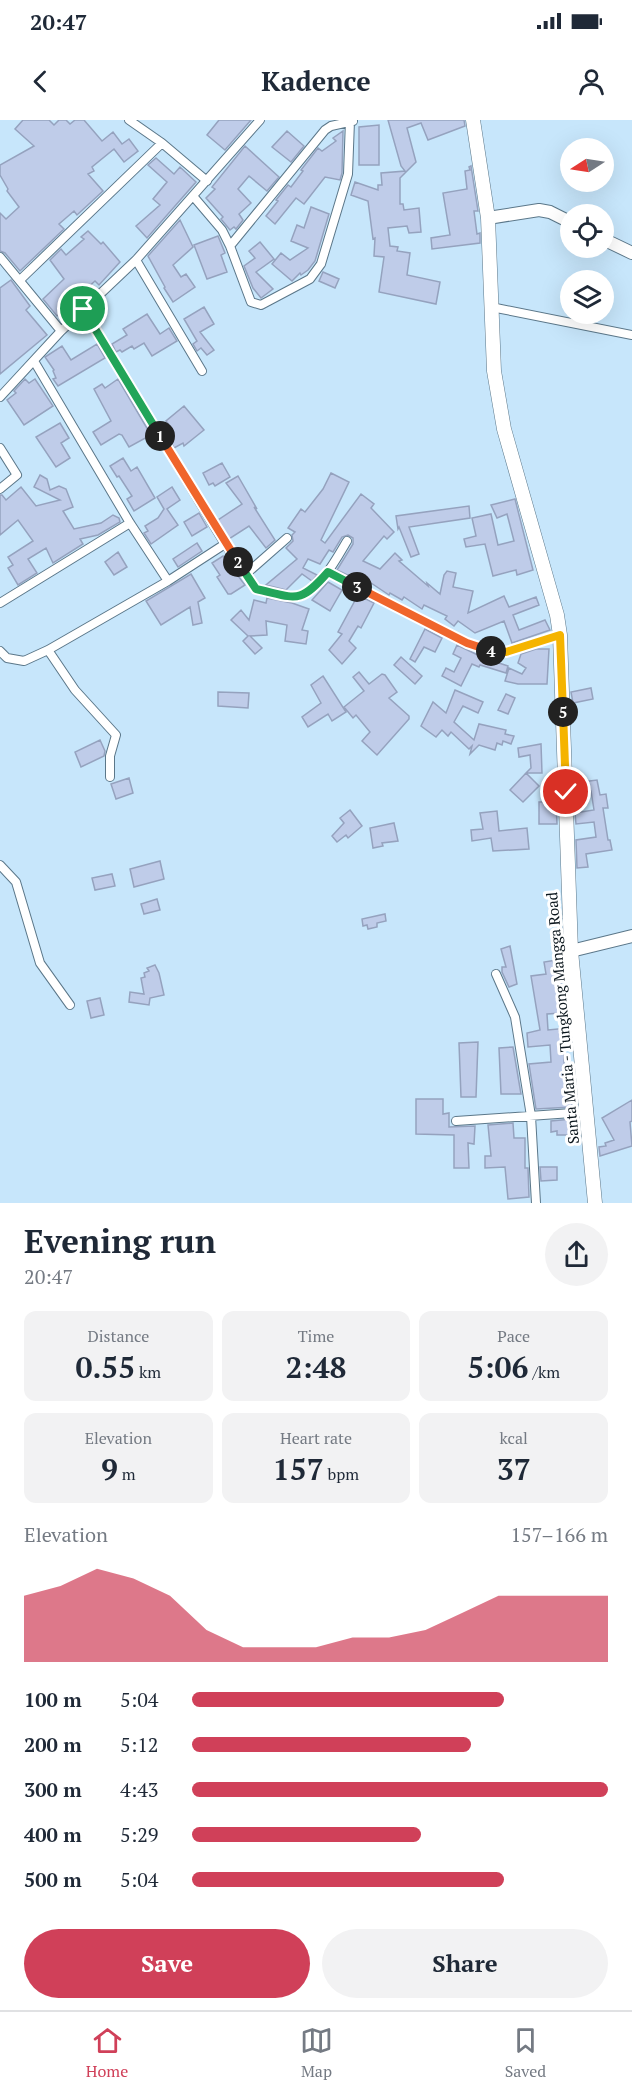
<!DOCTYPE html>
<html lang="en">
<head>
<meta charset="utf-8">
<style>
	:root { --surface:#fff; --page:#f2f2f3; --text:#1f2937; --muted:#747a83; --line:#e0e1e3; --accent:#d04059 }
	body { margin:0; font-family:"PT Serif",serif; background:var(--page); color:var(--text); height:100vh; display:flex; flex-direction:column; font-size:22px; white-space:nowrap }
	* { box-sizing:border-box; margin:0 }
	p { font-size:20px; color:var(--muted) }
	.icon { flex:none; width:33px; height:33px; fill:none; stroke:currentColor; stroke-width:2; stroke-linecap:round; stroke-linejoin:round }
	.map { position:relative; height:1083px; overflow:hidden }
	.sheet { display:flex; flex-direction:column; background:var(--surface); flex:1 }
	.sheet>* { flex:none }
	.needle { width:39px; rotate:258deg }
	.tools { position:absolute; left:560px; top:18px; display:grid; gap:12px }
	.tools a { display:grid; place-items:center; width:54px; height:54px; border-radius:50%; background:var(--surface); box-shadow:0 6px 24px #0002; font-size:30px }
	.pin { position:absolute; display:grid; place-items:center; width:51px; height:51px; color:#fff; margin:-26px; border:3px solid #fff; border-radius:50%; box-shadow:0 2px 6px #0007 }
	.km { position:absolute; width:30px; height:30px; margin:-15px; border-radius:50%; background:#222; color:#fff; font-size:16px; line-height:30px; text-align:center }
	.round { display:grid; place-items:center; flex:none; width:63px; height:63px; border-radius:32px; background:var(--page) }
	.headline { display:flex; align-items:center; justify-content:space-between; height:102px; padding:0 24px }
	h1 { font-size:33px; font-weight:700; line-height:45px }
	.metrics { display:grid; grid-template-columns:repeat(3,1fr); gap:9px; height:102px; padding:6px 24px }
	.metrics div { display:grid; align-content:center; border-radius:12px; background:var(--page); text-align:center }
	.metrics b { font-size:30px; font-weight:700 }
	.metrics small { font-size:16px; font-weight:400 }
	.metrics p { font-size:16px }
	.chart { height:168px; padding:12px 24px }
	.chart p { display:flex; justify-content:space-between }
	.chart svg { width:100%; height:108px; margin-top:6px; fill:var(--accent); opacity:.7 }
	.primary-button { display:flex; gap:12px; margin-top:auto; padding:12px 24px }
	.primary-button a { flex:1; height:69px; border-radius:36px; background:var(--accent); color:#fff; font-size:24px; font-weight:700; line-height:69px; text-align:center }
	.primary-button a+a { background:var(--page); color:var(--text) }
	ul { padding:0 24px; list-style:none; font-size:20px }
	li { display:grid; grid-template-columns:96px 72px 1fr; align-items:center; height:45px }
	li i { height:15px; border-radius:8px; background:var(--accent) }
	.status { display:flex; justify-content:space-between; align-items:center; height:42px; padding:0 30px; background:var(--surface); direction:ltr }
	.status svg { height:16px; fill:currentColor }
	header { display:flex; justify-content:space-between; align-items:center; height:78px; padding:0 24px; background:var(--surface); font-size:27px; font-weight:700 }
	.menu { display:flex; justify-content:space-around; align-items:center; height:84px; border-top:2px solid var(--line); background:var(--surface); font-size:16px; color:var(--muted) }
	.menu a { display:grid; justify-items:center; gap:3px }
	.menu .selected { color:var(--accent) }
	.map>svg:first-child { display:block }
</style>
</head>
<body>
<div class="status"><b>20:47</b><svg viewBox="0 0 49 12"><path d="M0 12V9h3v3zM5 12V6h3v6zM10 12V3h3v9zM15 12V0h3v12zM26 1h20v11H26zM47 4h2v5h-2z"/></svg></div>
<header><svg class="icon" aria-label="back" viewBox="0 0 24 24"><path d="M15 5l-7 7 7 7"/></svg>Kadence<svg class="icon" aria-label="person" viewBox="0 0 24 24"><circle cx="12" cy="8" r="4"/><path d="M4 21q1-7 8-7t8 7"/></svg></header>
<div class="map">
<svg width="632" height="1083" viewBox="0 0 632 1083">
	<rect width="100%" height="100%" fill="#c7e6fb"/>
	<!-- building -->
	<path fill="#bfcce9" stroke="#95a2be" stroke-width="1.5" d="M23,0H49L54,5L59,0H66L70,4L75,0H84L102,21L113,12L122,24L129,19L138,31L124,42L114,29L92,47L94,51L88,54L103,71L77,95L74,91L59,104L64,109L20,151L5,133L0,131V93L6,99L19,87L7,71L8,69L0,55V45L34,26L15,9Z
		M219,0H251L225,30L207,15Z
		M388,0H464L465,6L428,20L421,3L407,8L416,42L400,58V84H403L404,90L419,88L421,112L409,113L407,106L388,108L390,126L398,127L397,131L410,133L407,155L440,162L436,184L379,172L384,137L374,136L375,118L373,119L368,81L351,75L355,62L378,70V65H382L381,53L405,51L401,46Z
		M379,5V45H359V7Z
		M287,11L304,26L291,42L272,27Z
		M343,11L342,53L340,60L325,57L304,84L296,78L275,104L266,96L278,81L276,80L288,65L291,67L303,51L301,50L318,28L322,31L336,21L333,18Z
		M245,26L279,57L267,71L249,56L238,69L251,83L239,94L243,100L236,109L234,107L230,110L221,99L223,97L206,78L215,69L212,67Z
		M156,38L174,54L180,47L196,62L147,118L136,106L160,85L153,79L167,62L148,45Z
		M471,46L478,91H474L477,114L480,113V123L432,129L431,118L450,115L443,73L467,69L465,51L470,50L469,47Z
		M311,87L329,94L315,141L308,150L301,155L300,153L292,161L272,144L281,133L290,140L308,128L291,121L297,105L304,108Z
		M180,100L193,127L173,145L181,157L186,154L195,167L173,182L164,168L165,167L148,136Z
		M88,111L101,124L103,122L120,142L99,165L95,161L74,180L78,185L69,194L64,189L57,196L43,179L64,159L50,140L61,129L66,135L84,119L81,117Z
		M218,116L225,133L221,135L227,152L207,159L194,125Z
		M260,122L274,139L256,152L273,169L261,178L253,168L244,146L255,138L249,131Z
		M323,152L339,159L335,168L319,161Z
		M11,160L30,186L26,190L47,215L0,254V168Z
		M204,187L214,204L200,212L214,230L207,235L201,228L197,231L193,224L197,221L184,199Z
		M147,194L160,214L169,208L177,221L152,236L144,223L134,229L132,226L122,232L120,230L116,232L112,224L127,215L123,209Z
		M97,224L105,238L58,266L53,259L56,258L53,251L54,250L45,237L62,226L71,240Z
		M25,259L29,263L35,259L53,286L24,305L7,280L16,273L14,271Z
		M118,259L151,315L129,327L122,315L119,314L101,325L93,312L111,301L94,269L102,264L105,268Z
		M184,286L204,310L184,326L183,323L174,328L167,316L174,312L166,301Z
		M60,303L69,318L61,323L70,338L56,347L36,317Z
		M123,338L131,351L137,347L155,378L134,391L127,379L132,376L119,356L117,357L110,346Z
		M222,343L230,357L215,366L213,363L209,365L203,353Z
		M331,353L349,362L321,420L325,423L361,374L374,384L371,388L394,412L387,419L384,416L363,441L380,449L395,433L402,440L399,441L428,466L427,463L440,474L444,455L447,451L456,453L453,467L473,471L468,493L504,476L509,487L536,477L539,485L513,495L519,510L545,500L550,510L512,523L504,501L475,513L458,501L454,506L445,499L447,496L424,485L422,489L404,477L402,480L390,473L389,475L368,461L366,464L337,450L353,424V418L348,415L342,417L333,432L329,430L320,444L308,439L303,448L317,455L312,461L302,454L286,470L266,465L297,439L286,428L293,421L292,415L295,412L288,408L301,389L305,392L323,369Z
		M40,355L47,359L50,370L59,366L66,369L73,387L63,391L74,409L101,403L113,395L119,398L120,402L98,415L80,419L83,424L53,443L46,428L28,439L37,453L18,465L8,448L13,445L8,437L33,421L18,400L0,415V375H2L6,380L21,367L36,386L60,380L34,367Z
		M238,356L257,389L254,387L275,420L266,428L249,406L229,419L218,400L242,384L226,363Z
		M172,367L180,380L167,389L178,405L151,424L144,413L148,411L145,406L158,398L164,389L157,377Z
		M515,379L533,450L517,455L516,450L493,456L485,424L466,427L464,419L476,416L472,398L491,394L498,425L514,421L507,394L497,398L491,385Z
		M469,386L470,398L409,407L419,434L411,437L399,407L398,409L396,396Z
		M199,393L207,407L192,416L184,402Z
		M197,423L202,431L178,447L173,439Z
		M118,432L127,447L114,455L105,442Z
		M223,436L245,465L231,474H228L217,457L220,455L212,443Z
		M191,454L205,478L198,482L202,503L193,505L190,487L161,505L146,481Z
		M328,462L342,470L330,491L312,480Z
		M358,475L374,483L361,508L358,506L349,521L356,528L342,544L329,530L342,514L338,512Z
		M267,478L292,483L309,489L302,510L308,511L306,524L285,521L287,505L266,501L267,515L250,516L262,528L255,534L243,521L248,516L231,500L241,490L249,500L254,480L266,483Z
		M425,509L442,518L435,532L424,527L415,542L410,539Z
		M457,525L484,538L508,546L506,553L480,545L479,547L472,544L461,566L442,556L446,548L454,552L461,538L453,534Z
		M536,529H549L547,564H518L505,561L509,548L522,554L526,548L518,543L521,534Z
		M401,537L422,556L415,564L394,545Z
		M359,552L369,564L382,554L385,555L397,572L389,578L409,596V599L377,635L362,621L370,612L356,595L353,598L344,587L364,571L353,557Z
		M323,556L346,592L332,601L328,594L308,607L302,597L321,583L311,565Z
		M591,568L593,579L573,583L571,572Z
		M455,570L483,582L478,593L463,586L454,602L474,620L479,604L506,610L505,614L514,616L511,624L503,621L502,625L497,623L495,630L479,625L470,634L472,626L469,629L451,612L448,616L442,610L436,617L421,606L433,582L446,593Z
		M218,572L249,573L248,588L218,586Z
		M506,574L515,578L508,594L498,590Z
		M100,620L105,631L104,636L81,647L75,632Z
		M541,624L542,653H526L531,648L530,635L519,637L518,628Z
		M526,653L539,666L523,682L510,670Z
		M129,658L133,673L116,679L111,664Z
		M597,660L600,675L606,674L608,688H603L608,720H610L612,730L586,734L588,747L577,748L576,720L596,717L594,702L576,704L575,693L594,690L591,671L575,673L574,663Z
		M539,682H556L557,704H539Z
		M350,690L362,706L348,718L346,715L337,722L332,716L344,703L340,698Z
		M497,691L499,711L527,708L529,729L493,731L491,718L472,721L471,710L483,709L480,693Z
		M394,703L398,721L382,723L383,726L373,728L370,708Z
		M160,741L164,759L134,767L130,749Z
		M112,754L115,766L95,770L92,758Z
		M157,779L160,790L144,794L141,784Z
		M385,794L386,801L377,803V807L368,809L367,805L363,806L362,799Z
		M510,826L517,864L509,867L502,852V847H506L501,829Z
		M563,839V846L560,847L563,862L561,863L562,893L547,894L548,910L568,908L569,923H563L565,957H569L572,987L536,989L529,944L551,942L550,925L528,927L527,913L540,910L531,856L546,854L544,842Z
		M155,845L159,853L164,875L150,878L149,885L129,882L130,872L144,874L141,858L145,857L144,853L149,851L147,848Z
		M100,878L104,895L91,898L87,881Z
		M478,922L476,977H461L459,923Z
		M513,927L521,974H501L499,928Z
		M416,979H443V994L449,993V1007L475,1006L474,1024L468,1023L469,1048H454V1015L416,1014Z
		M632,980V1001L630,1002L632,1026L600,1036L599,1027L606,1026L605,1023L614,1020L602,998Z
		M572,999L573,1015H557V1011L551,1012V1001Z
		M513,1003L514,1018H525V1048H528L529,1077L508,1079L505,1047L485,1048V1036H491L488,1005Z
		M540,1047H557V1060L541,1061Z"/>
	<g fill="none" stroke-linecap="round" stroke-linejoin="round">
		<!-- street casing -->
		<g stroke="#5b7789" stroke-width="10">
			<path id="street" d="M129,0L162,23
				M193,76L222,110L230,126L325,10L331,6L353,1
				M230,126L251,182L261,185L310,159L321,144L348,54L350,1
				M0,137L61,211
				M136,140L202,251
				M20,160L162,23L207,61
				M491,187L632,215
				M83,189L225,424L256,469C268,472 281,476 293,477C316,478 337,438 347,421
				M34,241L130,403L168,461
				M0,277L61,211L136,140L260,0
				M0,328L17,355L0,369
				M328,452L467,523L488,531L506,532L560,515
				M246,454L287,418
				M0,483L130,403
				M48,530L75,570L116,615L110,636V657
				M0,531L7,538L24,541L48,530L168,461L225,424
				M0,745L16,762L40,843L70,885
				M496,854L515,897L531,996L536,1083
				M456,1001L586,992"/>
		</g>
		<!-- secondary casing -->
		<g stroke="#5b7789" stroke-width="14">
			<path id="secondary" d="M488,98L539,90L550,92L570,102
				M603,119L632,133
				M571,831L632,816"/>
		</g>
		<!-- primary casing -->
		<g stroke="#5b7789" stroke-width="15">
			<path id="primary" d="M473,0L488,98L494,251L504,309L557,495L560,515L571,831L595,1083"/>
		</g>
		<!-- street -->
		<use href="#street" stroke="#fff" stroke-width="8"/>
		<!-- secondary -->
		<use href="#secondary" stroke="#fff" stroke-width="12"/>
		<!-- primary -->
		<use href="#primary" stroke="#fff" stroke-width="14"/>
	</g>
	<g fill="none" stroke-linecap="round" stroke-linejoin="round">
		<!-- split-1 casing -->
		<g stroke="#fff" stroke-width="12">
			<path id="split-1" d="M83,189L160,316"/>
		</g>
		<!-- split-2 casing -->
		<g stroke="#fff" stroke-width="12">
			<path id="split-2" d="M160,316L238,442"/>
		</g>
		<!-- split-3 casing -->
		<g stroke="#fff" stroke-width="12">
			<path id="split-3" d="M238,442L256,469C297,478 299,485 328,452L357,467"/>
		</g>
		<!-- split-4 casing -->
		<g stroke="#fff" stroke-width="12">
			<path id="split-4" d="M357,467L467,523L491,531"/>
		</g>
		<!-- split-5 casing -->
		<g stroke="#fff" stroke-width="12">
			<path id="split-5" d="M491,531L506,532L560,515L563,592"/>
		</g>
		<!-- split-6 casing -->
		<g stroke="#fff" stroke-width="12">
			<path id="split-6" d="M563,592L566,672"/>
		</g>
		<!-- split-1 -->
		<use href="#split-1" stroke="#22a559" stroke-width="8"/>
		<!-- split-2 -->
		<use href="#split-2" stroke="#f0652b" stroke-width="8"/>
		<!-- split-3 -->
		<use href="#split-3" stroke="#22a559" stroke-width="8"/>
		<!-- split-4 -->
		<use href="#split-4" stroke="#f0652b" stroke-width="8"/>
		<!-- split-5 -->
		<use href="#split-5" stroke="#f5b400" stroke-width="8"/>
		<!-- split-6 -->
		<use href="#split-6" stroke="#f5b400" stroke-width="8"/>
	</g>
	<g text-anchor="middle" stroke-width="6" stroke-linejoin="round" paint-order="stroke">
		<!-- street labels -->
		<g font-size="15" fill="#0a151c" stroke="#fff">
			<text transform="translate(563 898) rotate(-95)" y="5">Santa Maria - Tungkong Mangga Road</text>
		</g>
	</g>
</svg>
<div class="tools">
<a><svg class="needle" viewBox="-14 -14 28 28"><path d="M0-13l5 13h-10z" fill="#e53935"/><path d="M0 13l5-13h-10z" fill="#747a83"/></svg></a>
<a><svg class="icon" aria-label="locate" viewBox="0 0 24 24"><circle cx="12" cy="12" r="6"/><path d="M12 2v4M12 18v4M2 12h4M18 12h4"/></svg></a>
<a><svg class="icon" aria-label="layers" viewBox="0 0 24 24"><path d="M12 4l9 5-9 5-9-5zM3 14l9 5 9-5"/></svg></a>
</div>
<div class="pin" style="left:83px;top:189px;background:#1e9e55"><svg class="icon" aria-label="arrive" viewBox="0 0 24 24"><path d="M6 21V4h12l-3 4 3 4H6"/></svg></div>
<div class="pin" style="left:566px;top:672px;background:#d93025"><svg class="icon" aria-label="check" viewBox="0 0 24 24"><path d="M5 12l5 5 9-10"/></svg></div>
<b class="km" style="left:160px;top:316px">1</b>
<b class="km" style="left:238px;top:442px">2</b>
<b class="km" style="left:357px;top:467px">3</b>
<b class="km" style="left:491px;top:531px">4</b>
<b class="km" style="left:563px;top:592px">5</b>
</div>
<section class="sheet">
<div class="headline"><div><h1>Evening run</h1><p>20:47</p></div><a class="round"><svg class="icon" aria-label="share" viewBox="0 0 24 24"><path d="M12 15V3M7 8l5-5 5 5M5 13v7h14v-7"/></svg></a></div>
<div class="metrics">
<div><p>Distance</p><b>0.55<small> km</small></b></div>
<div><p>Time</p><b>2:48</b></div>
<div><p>Pace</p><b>5:06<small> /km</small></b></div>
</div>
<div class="metrics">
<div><p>Elevation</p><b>9<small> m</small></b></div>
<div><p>Heart rate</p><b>157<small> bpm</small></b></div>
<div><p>kcal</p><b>37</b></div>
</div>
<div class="chart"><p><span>Elevation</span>157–166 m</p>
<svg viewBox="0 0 160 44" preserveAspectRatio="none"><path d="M0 44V17L10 13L20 6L30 10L40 17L50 31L60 38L70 38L80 38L90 34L100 34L110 31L120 24L130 17L140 17L150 17L160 17V44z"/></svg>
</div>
<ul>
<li><b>100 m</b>5:04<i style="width:75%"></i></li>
<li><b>200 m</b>5:12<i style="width:67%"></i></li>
<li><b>300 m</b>4:43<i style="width:100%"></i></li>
<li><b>400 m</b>5:29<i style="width:55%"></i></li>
<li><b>500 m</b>5:04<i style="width:75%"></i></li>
</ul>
<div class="primary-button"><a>Save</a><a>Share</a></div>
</section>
<nav class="menu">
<a class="selected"><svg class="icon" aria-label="home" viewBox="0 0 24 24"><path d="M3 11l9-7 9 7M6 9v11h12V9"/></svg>Home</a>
<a><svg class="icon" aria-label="map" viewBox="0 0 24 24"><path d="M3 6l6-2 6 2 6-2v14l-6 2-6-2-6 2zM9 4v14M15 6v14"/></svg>Map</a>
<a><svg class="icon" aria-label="saved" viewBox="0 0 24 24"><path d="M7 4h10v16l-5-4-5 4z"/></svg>Saved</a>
</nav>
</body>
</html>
